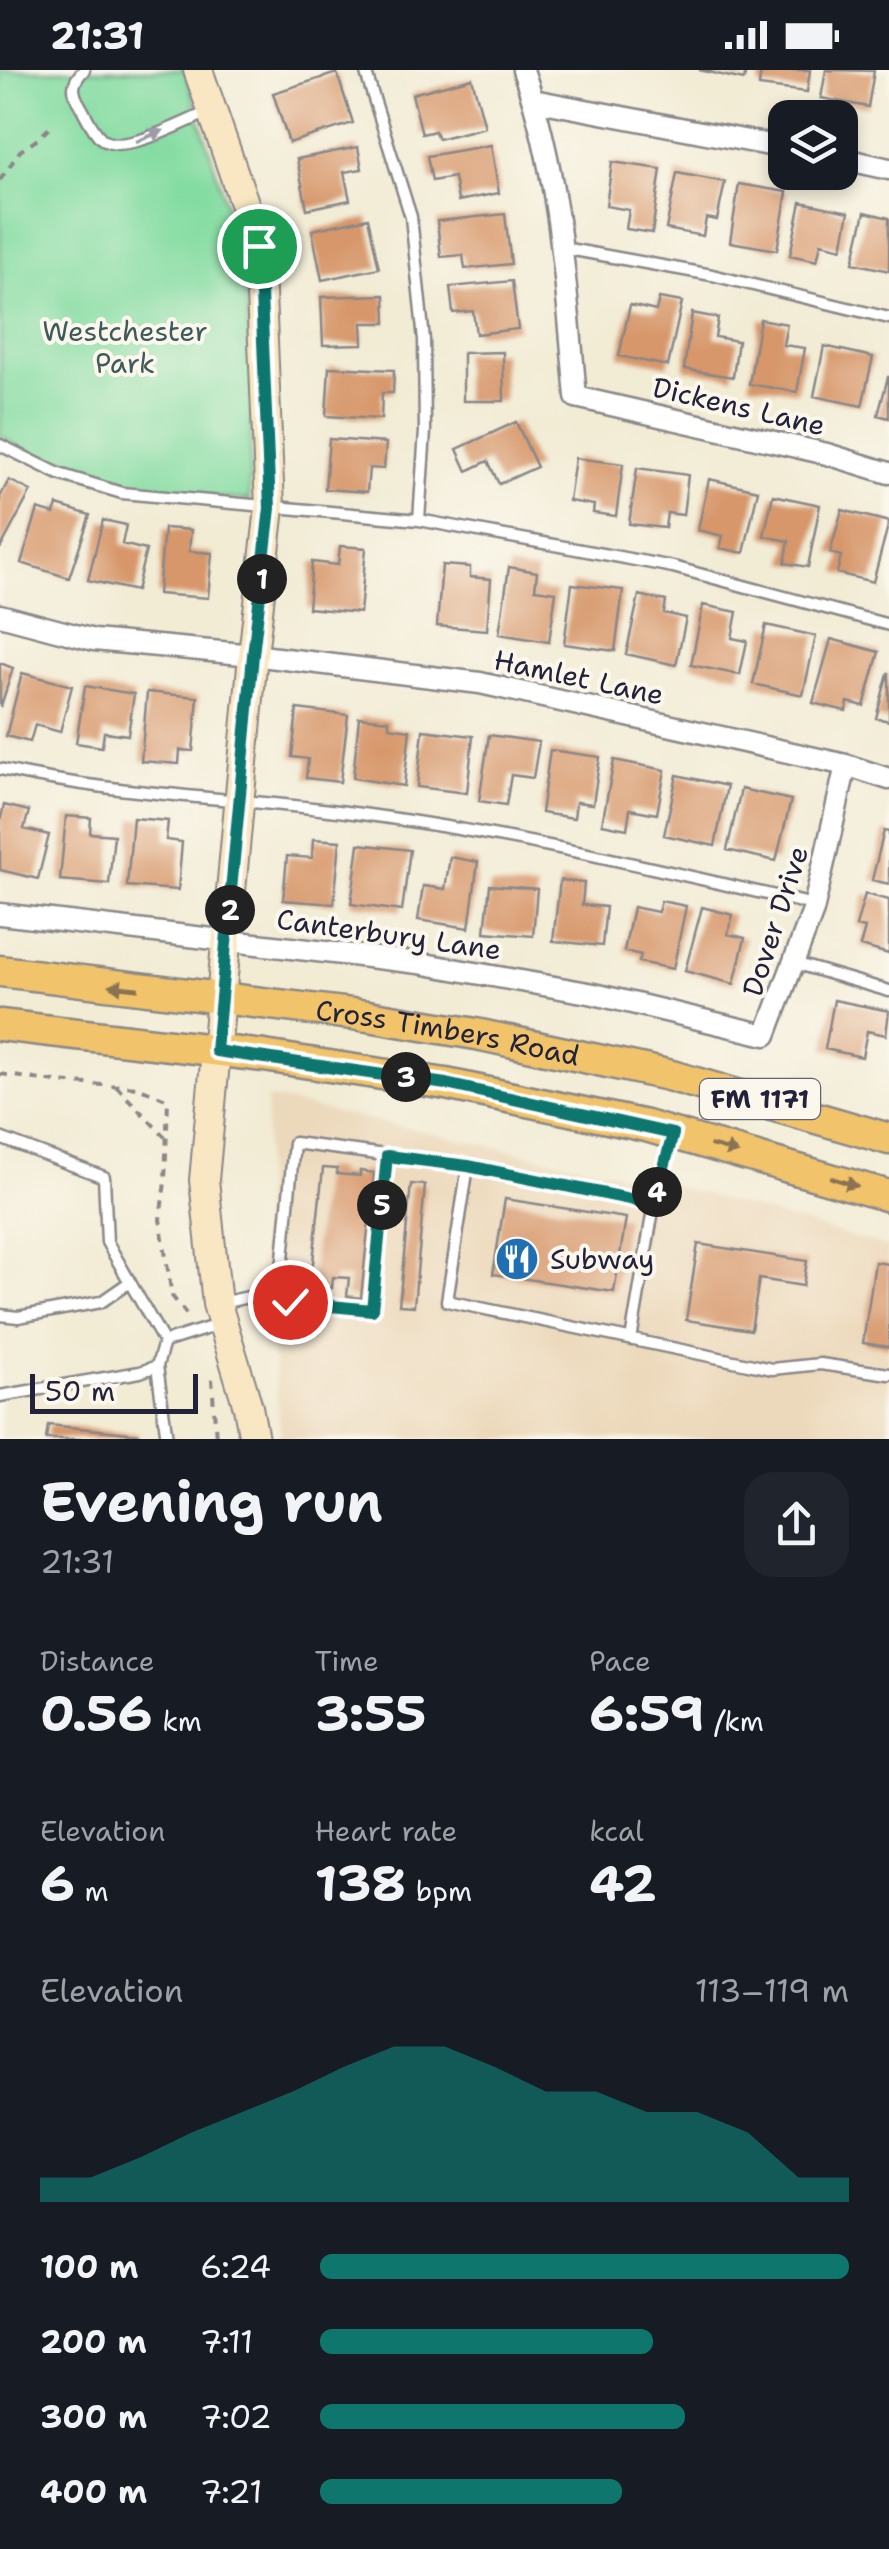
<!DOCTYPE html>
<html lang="en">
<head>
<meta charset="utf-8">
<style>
	:root { --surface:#171b24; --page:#20242c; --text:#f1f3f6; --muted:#9ea1a6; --accent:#0f766e }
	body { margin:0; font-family:"Shantell Sans",sans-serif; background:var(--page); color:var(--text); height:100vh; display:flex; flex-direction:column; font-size:38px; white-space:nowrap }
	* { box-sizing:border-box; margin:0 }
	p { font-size:32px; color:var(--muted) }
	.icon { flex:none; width:55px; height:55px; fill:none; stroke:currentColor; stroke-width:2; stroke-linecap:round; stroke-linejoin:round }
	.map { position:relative; height:1369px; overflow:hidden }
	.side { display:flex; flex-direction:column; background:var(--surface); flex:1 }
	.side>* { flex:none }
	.buttons { position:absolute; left:768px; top:30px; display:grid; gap:20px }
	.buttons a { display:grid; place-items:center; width:90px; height:90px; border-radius:20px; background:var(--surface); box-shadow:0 5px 15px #0003; font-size:50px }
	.scale { position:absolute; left:30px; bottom:25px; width:168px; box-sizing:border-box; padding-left:10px; border:5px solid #22223b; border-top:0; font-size:28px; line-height:35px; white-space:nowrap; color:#22223b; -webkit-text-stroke:8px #fbf7ec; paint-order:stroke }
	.pin { position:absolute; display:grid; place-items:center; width:85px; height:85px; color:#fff; margin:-42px; border:5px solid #fff; border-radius:50%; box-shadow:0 2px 10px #0007 }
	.km { position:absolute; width:50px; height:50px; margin:-25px; border-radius:50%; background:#222; color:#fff; font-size:28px; line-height:50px; text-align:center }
	.round { display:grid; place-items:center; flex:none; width:105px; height:105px; border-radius:30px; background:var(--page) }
	.head { display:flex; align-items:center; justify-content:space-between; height:170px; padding:0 40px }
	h1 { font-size:55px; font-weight:700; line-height:75px }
	.metrics { display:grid; grid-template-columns:repeat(3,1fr); gap:15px; height:170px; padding:10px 40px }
	.metrics div { display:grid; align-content:center }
	.metrics b { font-size:50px; font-weight:700 }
	.metrics small { font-size:28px; font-weight:400 }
	.metrics p { font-size:28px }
	.chart { height:280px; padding:20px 40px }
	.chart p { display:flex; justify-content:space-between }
	.chart svg { width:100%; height:180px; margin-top:10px; fill:var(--accent); opacity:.7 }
	ul { padding:0 40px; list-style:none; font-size:32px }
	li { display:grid; grid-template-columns:160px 120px 1fr; align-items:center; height:75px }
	li i { height:25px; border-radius:12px; background:var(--accent) }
	.status { display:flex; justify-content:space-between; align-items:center; height:70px; padding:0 50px; background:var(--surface); direction:ltr }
	.status svg { height:28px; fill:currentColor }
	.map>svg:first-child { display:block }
</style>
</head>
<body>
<div class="status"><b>21:31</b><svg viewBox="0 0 49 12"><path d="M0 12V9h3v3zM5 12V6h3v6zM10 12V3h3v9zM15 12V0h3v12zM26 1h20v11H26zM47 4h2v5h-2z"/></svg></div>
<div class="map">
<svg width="889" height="1369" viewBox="0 0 889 1369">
	<rect width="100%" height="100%" fill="#fbf7ec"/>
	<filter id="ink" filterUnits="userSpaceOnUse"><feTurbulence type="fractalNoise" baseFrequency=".01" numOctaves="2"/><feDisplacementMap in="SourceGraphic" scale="20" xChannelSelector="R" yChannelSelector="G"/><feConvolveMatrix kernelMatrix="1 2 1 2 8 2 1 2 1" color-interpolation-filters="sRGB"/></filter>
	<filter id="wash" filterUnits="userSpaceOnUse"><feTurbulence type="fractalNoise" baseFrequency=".0048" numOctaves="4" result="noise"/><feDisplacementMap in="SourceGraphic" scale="40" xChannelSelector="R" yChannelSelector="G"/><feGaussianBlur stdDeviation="2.25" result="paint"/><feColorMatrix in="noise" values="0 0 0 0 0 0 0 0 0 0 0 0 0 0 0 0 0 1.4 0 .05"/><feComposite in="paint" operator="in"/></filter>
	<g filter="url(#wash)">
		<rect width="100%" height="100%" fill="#f2ecd5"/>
		<!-- built -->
		<path fill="#ecd8ba" d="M267,1028L668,1114L889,1178V1369H281L269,1245L260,1199Z"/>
		<!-- green -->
		<path fill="#83dca1" stroke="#527f6e" stroke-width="2.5" d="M0,0H185L243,189L253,309L249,431C153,420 85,418 0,366Z"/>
		<g id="blocks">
			<!-- building -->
			<path fill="#d7976b" d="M699,0H746L744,10Z
				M761,0H810L807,22L759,16Z
				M826,0L874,1L868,37L821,28Z
				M337,3L353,53L289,73L273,23Z
				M472,8L485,57L438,69L435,61L422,64L412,24Z
				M491,75L499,123L458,131L454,107L432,111L427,86Z
				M358,77L362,99L344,102L350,130L307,139L297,89Z
				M612,92L661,99L652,163L626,159L629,140L606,136Z
				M677,103L725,112L717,150L706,148L703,166L666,159Z
				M739,114L787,122L777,180L730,172Z
				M801,132L849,142L842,178L821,173L817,191L790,185Z
				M865,142L889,148V201L853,193Z
				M505,144L511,194L465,199L463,185L441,187L437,151Z
				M368,148L379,198L322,210L312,160Z
				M512,211L518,259L476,264L473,241L453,243L450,217Z
				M385,225L386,253H362L363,274L323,275L321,227Z
				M659,228L682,232L668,296L619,286L630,235L656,241Z
				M692,243L718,248L715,267L738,271L733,307L684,299Z
				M760,249L787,254L783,275L805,278L797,322L749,314Z
				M824,276L873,287L862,336L814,326Z
				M503,282L504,331H463V283Z
				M329,297L394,300L393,323H382L381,349L326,346Z
				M888,307H889V348L878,345Z
				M516,352L537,397L499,414L488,391L467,401L457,379Z
				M329,369L386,373L384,399L369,398L367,422L325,419Z
				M575,388L623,394L616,446L593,443L594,435L569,431Z
				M637,398L688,405L683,445L667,443L665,458L629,454Z
				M709,409L758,420L744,483L720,478L723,466L698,460Z
				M9,410L31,421L0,479V427Z
				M773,425L820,435L808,497L785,493L789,471L764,466Z
				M57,435L90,445L69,508L21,493L38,439L54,444Z
				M842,440L889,452L873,512L837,503L841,486L830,483Z
				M103,450L126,455L122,474L146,480L136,521L88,510Z
				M164,458L191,460L189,481L212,483L208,528L158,524Z
				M340,476L366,478L360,543L308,538L312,492L338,495Z
				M442,495L470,497V507L491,509L487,560L437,556Z
				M509,497L537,502L535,519L556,522L549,572L499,564Z
				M572,514L623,520L615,581L564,574Z
				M639,525L666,531L664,543L686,548L676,595L626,584Z
				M703,535L737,542L732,568L747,571L740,605L691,595Z
				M766,555L816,566L803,625L753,614Z
				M831,569L879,582L864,636L848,632L846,641L813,633Z
				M0,593L13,598L1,636H0Z
				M22,603L72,616L60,662L35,655L30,672L6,666Z
				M888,603H889V651L876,648Z
				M85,616L134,624L128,665L104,662L102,677L76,673Z
				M147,622L198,627L193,681L180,680L179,694L141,691Z
				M297,639L348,645L340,712L306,708L308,689L292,687Z
				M359,647L389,650V657L410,660L404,716L353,708Z
				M423,660L473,666L467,723L417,717Z
				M489,665L539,672L533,708L511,705L506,735L479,731Z
				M550,680L600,687L593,734L576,732L574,748L541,743Z
				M614,690L665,700L657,744L630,739L627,759L602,754Z
				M677,705L727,716L715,776L664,765Z
				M741,719L791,730L776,791L727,780Z
				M4,735L29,741L24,759L49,765L38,809L0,800V752Z
				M66,746L91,748L90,763L114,765L109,814L60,810Z
				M133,748L168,751L166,770L182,772L178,820L127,816Z
				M884,761L889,762V814L872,810Z
				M313,769L340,771L334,834L283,830L287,786L312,788Z
				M359,774L410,780L402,841L351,834Z
				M450,787L478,792L469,858L418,850L423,816L445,819Z
				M560,810L584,813L582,835L606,837L602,876L553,871Z
				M490,815L537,819L533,866L485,862Z
				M865,824L889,830V884L860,876L865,858L856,856Z
				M661,831L686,836L673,899L639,892L641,885L624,881L633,837L658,842Z
				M702,837L733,845L728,864L745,868L734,914L685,901Z
				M834,930L889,941L886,965L867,961L862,987L825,979Z
				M323,1098L337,1099V1104L360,1106V1101L374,1103L361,1228L347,1226L349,1208L333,1207L332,1218L325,1217V1222L310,1220Z
				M411,1114L425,1115L414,1236L399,1235Z
				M505,1129L626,1148L614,1222L493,1204Z
				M698,1174L807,1191L803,1216L759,1209L751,1260L686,1250Z
				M875,1192L889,1194V1277L863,1273Z
				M48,1355L138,1364V1369H46Z"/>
		</g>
	</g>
	<g filter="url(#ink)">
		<use href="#blocks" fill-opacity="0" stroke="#8a8788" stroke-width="2.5"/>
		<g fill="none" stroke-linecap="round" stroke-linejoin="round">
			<!-- lane casing -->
			<g stroke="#8a8788" stroke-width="15">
				<path id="lane" d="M84,0C72,12 71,21 80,35C86,45 92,60 101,68C121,88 187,50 211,41
					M365,0L411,147L424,270L425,361L419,450
					M563,178L712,205L889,248
					M0,375L59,404L122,423L419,450L673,497L889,555
					M0,699C113,725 231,727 346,742C504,762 658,799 814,835
					M794,893L889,921
					M0,1068L104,1107L107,1172L164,1272
					M468,1096L654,1134L672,1067
					M280,1220L290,1232L372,1240L387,1086
					M221,1233L280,1220L294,1073L468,1096L447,1231L772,1299L820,1294L889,1304
					M0,1245L18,1247L101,1232L130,1212
					M631,1270L654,1134
					M157,1296L164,1272L221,1254
					M0,1326L140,1302L157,1296L167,1369"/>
			</g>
			<!-- street casing -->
			<g stroke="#8a8788" stroke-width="25">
				<path id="street" d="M523,0C560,105 566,217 576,327L827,384L889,403
					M533,30L785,78
					M840,88L889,99
					M0,545L94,570L253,585L480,613L846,695L889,709
					M0,844L419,893L594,924L766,965L813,841L846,695"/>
			</g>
			<!-- secondary casing -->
			<g stroke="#8a8788" stroke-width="32">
				<path id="secondary" d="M198,0L259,176L270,438L253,585L204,1110L217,1234L248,1337L254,1369"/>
			</g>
			<!-- primary casing -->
			<g stroke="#8a8788" stroke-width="35">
				<g id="primary">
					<path id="s1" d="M0,901L368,946L476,964L668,1005L889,1069"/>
					<path d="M0,955L264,986L446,1014L646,1056L889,1126"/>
				</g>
			</g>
			<!-- path -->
			<path stroke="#8a8788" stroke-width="4" stroke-dasharray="8 8" stroke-linecap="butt" d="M0,110L20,81L38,69L51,56
				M222,152L233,206
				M0,1004L56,1012L138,1017L168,1030L165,1112L160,1149L172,1226L190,1249
				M116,1016L165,1067
				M212,1309L216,1369"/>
			<!-- lane -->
			<use href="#lane" stroke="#fff" stroke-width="10"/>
			<!-- street -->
			<use href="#street" stroke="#fff" stroke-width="20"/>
			<!-- secondary -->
			<use href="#secondary" stroke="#f9e7c3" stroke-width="28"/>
			<!-- primary -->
			<use href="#primary" stroke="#f1c36a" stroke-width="30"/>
		</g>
		<!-- one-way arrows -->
		<defs><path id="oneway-solid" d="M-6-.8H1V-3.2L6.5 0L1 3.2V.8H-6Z" transform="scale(2.5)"/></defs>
		<use fill="#9c9ca7" href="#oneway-solid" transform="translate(150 66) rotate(-23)"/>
		<g fill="#8a7252">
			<use href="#oneway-solid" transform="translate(124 917) rotate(-173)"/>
			<use href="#oneway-solid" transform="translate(724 1079) rotate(16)"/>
			<use href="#oneway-solid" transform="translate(844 1112) rotate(18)"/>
		</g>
	</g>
	<g fill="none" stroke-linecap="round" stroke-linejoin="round" filter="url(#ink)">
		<!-- route casing -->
		<g stroke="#fff" stroke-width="20">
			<path id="route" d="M259,176L270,438L253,585L216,981L446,1014L673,1064L654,1134L468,1096L387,1086L372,1240L290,1232"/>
		</g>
		<!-- route -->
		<use href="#route" stroke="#0f766e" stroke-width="12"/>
	</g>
	<!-- icons -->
	<defs>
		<g id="restaurant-disc" transform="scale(2.25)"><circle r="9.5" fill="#1f6fb2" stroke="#fbf7ec"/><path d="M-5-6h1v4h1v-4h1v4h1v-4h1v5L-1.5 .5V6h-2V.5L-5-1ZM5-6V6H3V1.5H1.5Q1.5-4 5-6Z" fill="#fff"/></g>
	</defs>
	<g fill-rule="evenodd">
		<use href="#restaurant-disc" x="517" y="1189"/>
	</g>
	<g text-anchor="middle" stroke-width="8" stroke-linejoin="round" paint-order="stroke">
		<!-- shield labels -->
		<rect fill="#fbf7ec" stroke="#636270" stroke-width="2.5" x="700" y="1009" width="120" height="40" rx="8"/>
		<g font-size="25" font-weight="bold" fill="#22223b">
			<text x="760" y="1038">FM 1171</text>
		</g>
		<!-- park labels -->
		<g font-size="28" fill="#3f5a5a" stroke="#fbf7ec">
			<text x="125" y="271">Westchester<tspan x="125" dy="32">Park</tspan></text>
		</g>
		<!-- street labels -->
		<g font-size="28" fill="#22223b" stroke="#fbf7ec">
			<text transform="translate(739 336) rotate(13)" y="10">Dickens Lane</text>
			<text transform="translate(579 607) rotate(12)" y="10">Hamlet Lane</text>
			<text transform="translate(775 851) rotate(-72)" y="10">Dover Drive</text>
			<text transform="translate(389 864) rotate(8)" y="10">Canterbury Lane</text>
			<text dy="10" stroke="none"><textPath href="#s1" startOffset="452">Cross Timbers Road</textPath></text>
		</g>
		<!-- poi labels -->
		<g font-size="28" fill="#22223b" stroke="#fbf7ec" text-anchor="start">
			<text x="550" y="1199">Subway</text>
		</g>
	</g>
</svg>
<div class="buttons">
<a><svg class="icon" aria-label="layers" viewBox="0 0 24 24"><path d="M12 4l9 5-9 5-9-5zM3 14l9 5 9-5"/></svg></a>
</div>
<div class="scale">50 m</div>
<div class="pin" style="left:259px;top:176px;background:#1e9e55"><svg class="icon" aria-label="arrive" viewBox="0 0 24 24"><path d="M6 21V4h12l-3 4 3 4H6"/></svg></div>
<div class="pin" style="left:290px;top:1232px;background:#d93025"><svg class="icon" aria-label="check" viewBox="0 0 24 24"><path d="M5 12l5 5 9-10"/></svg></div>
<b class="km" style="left:262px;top:509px">1</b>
<b class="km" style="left:230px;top:840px">2</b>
<b class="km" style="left:406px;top:1007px">3</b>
<b class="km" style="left:657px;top:1122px">4</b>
<b class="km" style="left:382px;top:1135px">5</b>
</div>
<section class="side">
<div class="head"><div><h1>Evening run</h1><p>21:31</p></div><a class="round"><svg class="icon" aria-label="share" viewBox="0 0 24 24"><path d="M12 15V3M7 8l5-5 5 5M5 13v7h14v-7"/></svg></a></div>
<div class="metrics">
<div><p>Distance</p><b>0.56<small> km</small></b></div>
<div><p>Time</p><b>3:55</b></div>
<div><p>Pace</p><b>6:59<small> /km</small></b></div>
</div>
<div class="metrics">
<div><p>Elevation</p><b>6<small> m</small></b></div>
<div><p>Heart rate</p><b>138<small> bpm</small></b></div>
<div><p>kcal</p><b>42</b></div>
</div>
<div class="chart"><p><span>Elevation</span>113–119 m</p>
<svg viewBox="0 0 160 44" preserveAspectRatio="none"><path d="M0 44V38L10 38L20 33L30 27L40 22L50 17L60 11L70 6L80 6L90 11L100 17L110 17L120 22L130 22L140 27L150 38L160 38V44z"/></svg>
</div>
<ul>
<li><b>100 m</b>6:24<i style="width:100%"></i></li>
<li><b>200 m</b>7:11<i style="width:63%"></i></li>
<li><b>300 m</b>7:02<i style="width:69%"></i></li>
<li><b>400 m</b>7:21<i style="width:57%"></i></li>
</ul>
</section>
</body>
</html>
